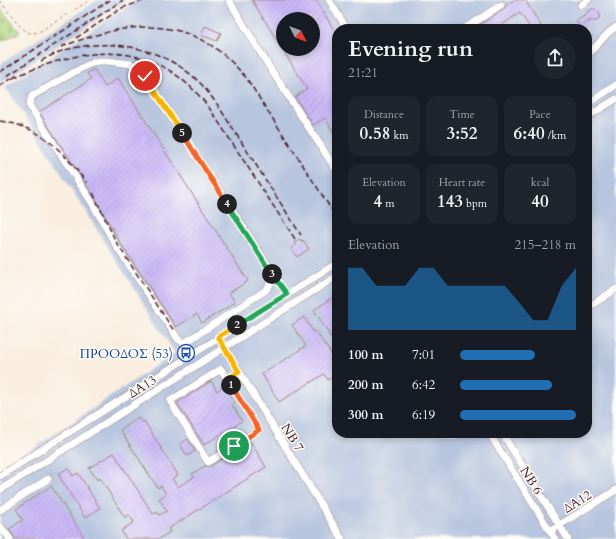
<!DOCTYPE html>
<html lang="en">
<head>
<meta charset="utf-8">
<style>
	:root { --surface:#171b24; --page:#20242c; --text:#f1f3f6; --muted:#9ea1a6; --accent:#1f6fb2 }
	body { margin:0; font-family:Cardo,serif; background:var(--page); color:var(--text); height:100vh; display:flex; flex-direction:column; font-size:15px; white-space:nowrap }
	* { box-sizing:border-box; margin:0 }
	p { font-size:13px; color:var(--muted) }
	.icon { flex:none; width:22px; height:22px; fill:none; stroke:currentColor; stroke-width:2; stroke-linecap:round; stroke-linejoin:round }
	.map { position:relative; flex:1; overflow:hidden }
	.drawer { position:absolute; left:332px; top:24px; width:260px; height:414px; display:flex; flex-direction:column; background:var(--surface); border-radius:16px; box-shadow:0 2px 6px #0003 }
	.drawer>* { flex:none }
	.needle { width:26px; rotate:132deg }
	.controls { position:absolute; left:276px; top:12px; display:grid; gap:8px }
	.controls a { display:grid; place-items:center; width:44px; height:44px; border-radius:50%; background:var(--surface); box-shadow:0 2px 6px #0003; font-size:20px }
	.pin { position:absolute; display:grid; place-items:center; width:34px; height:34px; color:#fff; margin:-17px; border:2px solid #fff; border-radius:50%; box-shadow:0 1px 4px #0007 }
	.km { position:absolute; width:20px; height:20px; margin:-10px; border-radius:50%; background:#222; color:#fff; font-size:11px; line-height:20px; text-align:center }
	.round { display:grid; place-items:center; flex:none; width:42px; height:42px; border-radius:21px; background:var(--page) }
	.headline { display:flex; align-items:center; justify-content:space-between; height:68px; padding:0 16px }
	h1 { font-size:22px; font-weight:700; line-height:30px }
	.figures { display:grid; grid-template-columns:repeat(3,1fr); gap:6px; height:68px; padding:4px 16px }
	.figures div { display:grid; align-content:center; border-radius:10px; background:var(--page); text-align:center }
	.figures b { font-size:17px; font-weight:700 }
	.figures small { font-size:11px; font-weight:400 }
	.figures p { font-size:11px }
	.chart { height:112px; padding:8px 16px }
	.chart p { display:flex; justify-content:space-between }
	.chart svg { width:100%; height:72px; margin-top:4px; fill:var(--accent); opacity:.7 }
	ul { padding:0 16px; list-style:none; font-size:13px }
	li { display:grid; grid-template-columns:64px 48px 1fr; align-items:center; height:30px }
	li i { height:10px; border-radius:5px; background:var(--accent) }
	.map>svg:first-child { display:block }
</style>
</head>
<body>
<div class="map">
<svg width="616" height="539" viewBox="0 0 616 539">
	<defs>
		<pattern id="cemetery-stones" width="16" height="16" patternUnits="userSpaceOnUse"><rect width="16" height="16" fill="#b1d67f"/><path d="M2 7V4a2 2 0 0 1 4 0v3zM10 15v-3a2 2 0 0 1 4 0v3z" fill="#9ab76e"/></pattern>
		<pattern id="building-hatch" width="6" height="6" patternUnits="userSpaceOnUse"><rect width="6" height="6" fill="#c8b8f6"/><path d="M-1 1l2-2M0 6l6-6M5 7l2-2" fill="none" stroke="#ad9ed3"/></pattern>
	</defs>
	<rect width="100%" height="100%" fill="#fdfcf7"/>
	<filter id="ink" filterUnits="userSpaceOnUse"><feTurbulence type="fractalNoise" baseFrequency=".025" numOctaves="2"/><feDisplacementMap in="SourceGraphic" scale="8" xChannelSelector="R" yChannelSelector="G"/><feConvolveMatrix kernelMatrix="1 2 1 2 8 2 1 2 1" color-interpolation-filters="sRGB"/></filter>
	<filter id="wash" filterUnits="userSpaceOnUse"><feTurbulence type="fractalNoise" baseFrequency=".012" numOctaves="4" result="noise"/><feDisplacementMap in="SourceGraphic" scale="16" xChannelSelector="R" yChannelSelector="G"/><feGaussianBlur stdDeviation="0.9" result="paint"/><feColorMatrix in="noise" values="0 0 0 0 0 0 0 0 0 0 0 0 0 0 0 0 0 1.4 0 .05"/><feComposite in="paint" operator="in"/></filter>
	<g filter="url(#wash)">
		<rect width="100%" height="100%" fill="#f9eedf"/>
		<!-- industrial -->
		<path fill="#b7c5de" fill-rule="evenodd" d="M98,0H127L0,83V64Z
			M137,0H616V539H0V471L175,353L36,133L5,87ZM283,19H313V49H283ZM337,29H587V433H337Z"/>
		<!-- cemetery -->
		<path fill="url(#cemetery-stones)" stroke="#7e7a55" d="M0,8L20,32L0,42Z"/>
		<g id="blocks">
			<!-- building -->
			<path fill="url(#building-hatch)" fill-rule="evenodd" d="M252,0H316L337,35V138L325,118L313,125L295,97L307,89ZM283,19H313V49H283Z
				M514,0H525L543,29H531L520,13L495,29H473L504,9L506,5Z
				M592,9H595L598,12L600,15L599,19L596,21H589L580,27L576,21L586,15L588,11Z
				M205,26L221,33L217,41L201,35Z
				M94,69L105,87L118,78L248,281L229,293L235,302L202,323L197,314L176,327L121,244L95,198L39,112L91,79L87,73Z
				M300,239L302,242L303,240L309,249L297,257L291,248L296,245L294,242Z
				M337,295V347L314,310Z
				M304,317L314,333L316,331L337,363V374L328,380L324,374L279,402L262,374L306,346L292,325Z
				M211,381L217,391L224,386L235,403L232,405L242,421L204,445L177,403Z
				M139,418L142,422L144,421L178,475L172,479L178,487L194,477L192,474L205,466H211L250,441L266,467L168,529L170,532L159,539H126L121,531L134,522L129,515L125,518L100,478L97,480L89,468L114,453L153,514L157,512L159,515L167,511L159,499L166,494L161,486L158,488L120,430Z
				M188,439L195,451L187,456L180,444Z
				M68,468L73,476L78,473L100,508L85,518L58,474Z
				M51,486L85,539H15L9,529L23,520L16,509Z"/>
		</g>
	</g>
	<g filter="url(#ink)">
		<use href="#blocks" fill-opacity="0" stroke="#a28685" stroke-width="1"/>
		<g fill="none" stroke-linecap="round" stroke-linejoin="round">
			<!-- minor casing -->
			<g stroke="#a28685" stroke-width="8">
				<path id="minor" d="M229,0L268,65L337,171
					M329,0L347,29
					M581,5L588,0
					M464,29L501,5
					M587,56L608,33L616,27
					M587,104L616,85
					M587,117L616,99
					M271,272V283L266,290L186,342H182L178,339L117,247L91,201L29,105L32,96L87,65L98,61H107L132,64L139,69L145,76L287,295
					M587,308L616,289
					M218,337L342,539
					M221,369L259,430L208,462L170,401Z
					M489,433L555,539
					M502,433L568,539
					M0,476L337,263
					M0,490L337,276
					M0,510L48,479
					M0,526L10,539
					M550,531L616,490"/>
			</g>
			<!-- path -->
			<path stroke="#a28685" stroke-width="1" stroke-dasharray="3 3" stroke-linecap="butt" d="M0,1C7,9 17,26 26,31C30,34 35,33 39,32L90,0"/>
			<!-- minor -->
			<use href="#minor" stroke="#fff" stroke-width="7"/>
			<!-- rail -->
			<path stroke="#4a1f2b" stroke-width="1.5" stroke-dasharray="6 3" stroke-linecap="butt" d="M76,38L122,8L145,0
				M61,47C133,19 194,13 247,79L337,218
				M41,61C50,56 59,51 69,49C113,38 161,48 195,78C204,86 210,95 217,104L301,235
				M0,72L110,0
				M7,76L123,0
				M13,78C87,44 156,37 210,109L295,239
				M0,86L17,75
				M0,121C43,127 62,151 87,183
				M93,193L116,242L174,331"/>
		</g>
	</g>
	<g fill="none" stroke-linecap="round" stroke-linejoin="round" filter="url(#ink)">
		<!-- split-1 casing -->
		<g stroke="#fff" stroke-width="8">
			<path id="split-1" d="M231,385L259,430L234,446"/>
		</g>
		<!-- split-2 casing -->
		<g stroke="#fff" stroke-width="8">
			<path id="split-2" d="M231,385L227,379L239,372L218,337L237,325"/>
		</g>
		<!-- split-3 casing -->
		<g stroke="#fff" stroke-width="8">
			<path id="split-3" d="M237,325L287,294L272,274"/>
		</g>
		<!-- split-4 casing -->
		<g stroke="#fff" stroke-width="8">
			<path id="split-4" d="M227,204L272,274"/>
		</g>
		<!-- split-5 casing -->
		<g stroke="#fff" stroke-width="8">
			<path id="split-5" d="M182,133L227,204"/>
		</g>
		<!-- split-6 casing -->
		<g stroke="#fff" stroke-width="8">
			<path id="split-6" d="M145,76L182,133"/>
		</g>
		<!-- split-1 -->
		<use href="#split-1" stroke="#f0652b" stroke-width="5"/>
		<!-- split-2 -->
		<use href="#split-2" stroke="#f5b400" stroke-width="5"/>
		<!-- split-3 -->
		<use href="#split-3" stroke="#22a559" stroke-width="5"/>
		<!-- split-4 -->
		<use href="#split-4" stroke="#22a559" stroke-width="5"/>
		<!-- split-5 -->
		<use href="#split-5" stroke="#f0652b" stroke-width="5"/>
		<!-- split-6 -->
		<use href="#split-6" stroke="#f5b400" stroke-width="5"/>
	</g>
	<!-- icons -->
	<defs>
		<g id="bus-ring" transform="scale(0.9)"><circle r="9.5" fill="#fdfcf7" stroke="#1a4fb4" stroke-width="1.5"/><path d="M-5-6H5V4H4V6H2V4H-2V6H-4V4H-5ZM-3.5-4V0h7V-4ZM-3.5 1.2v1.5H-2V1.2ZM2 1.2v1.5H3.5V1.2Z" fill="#1a4fb4"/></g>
	</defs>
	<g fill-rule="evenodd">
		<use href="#bus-ring" x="186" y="353"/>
	</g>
	<g text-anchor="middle" stroke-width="3" stroke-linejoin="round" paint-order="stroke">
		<!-- transit labels -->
		<g font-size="13" fill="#164399" stroke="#fdfcf7" text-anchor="end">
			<text x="173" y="358">ΠΡΟΟΔΟΣ (53)</text>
		</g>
		<!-- street labels -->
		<g font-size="13" fill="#4a1f2b" stroke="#fdfcf7">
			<text transform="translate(142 386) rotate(-32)" y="5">ΔΑ13</text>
			<text transform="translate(293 437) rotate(58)" y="5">ΝΒ 7</text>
			<text transform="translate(532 480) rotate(58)" y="5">ΝΒ 6</text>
			<text transform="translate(577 501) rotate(-32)" y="5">ΔΑ12</text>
		</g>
	</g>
</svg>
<div class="controls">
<a><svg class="needle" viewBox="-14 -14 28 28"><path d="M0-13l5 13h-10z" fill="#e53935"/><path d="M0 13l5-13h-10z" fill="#9ea1a6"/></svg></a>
</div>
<div class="pin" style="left:234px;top:446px;background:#1e9e55"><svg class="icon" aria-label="arrive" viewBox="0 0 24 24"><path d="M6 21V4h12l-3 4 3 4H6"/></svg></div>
<div class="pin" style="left:145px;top:76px;background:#d93025"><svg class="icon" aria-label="check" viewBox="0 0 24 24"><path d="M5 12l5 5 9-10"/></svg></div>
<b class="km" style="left:231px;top:385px">1</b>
<b class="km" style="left:237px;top:325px">2</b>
<b class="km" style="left:272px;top:274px">3</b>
<b class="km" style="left:227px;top:204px">4</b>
<b class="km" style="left:182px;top:133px">5</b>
<section class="drawer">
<div class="headline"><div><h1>Evening run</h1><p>21:21</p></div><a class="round"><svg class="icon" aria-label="share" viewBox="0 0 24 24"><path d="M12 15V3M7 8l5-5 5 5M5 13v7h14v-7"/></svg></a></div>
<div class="figures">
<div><p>Distance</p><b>0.58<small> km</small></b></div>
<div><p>Time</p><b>3:52</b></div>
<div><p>Pace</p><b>6:40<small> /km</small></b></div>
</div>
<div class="figures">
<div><p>Elevation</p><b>4<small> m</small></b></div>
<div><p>Heart rate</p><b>143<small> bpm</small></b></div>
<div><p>kcal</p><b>40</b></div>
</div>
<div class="chart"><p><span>Elevation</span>215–218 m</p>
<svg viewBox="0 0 160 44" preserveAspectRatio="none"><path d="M0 44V6L10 6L20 17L30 17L40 17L50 6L60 6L70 17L80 17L90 17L100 17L110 17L120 27L130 38L140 38L150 17L160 6V44z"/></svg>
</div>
<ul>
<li><b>100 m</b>7:01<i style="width:65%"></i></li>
<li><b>200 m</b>6:42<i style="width:79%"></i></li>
<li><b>300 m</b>6:19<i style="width:100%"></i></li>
</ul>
</section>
</div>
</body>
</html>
